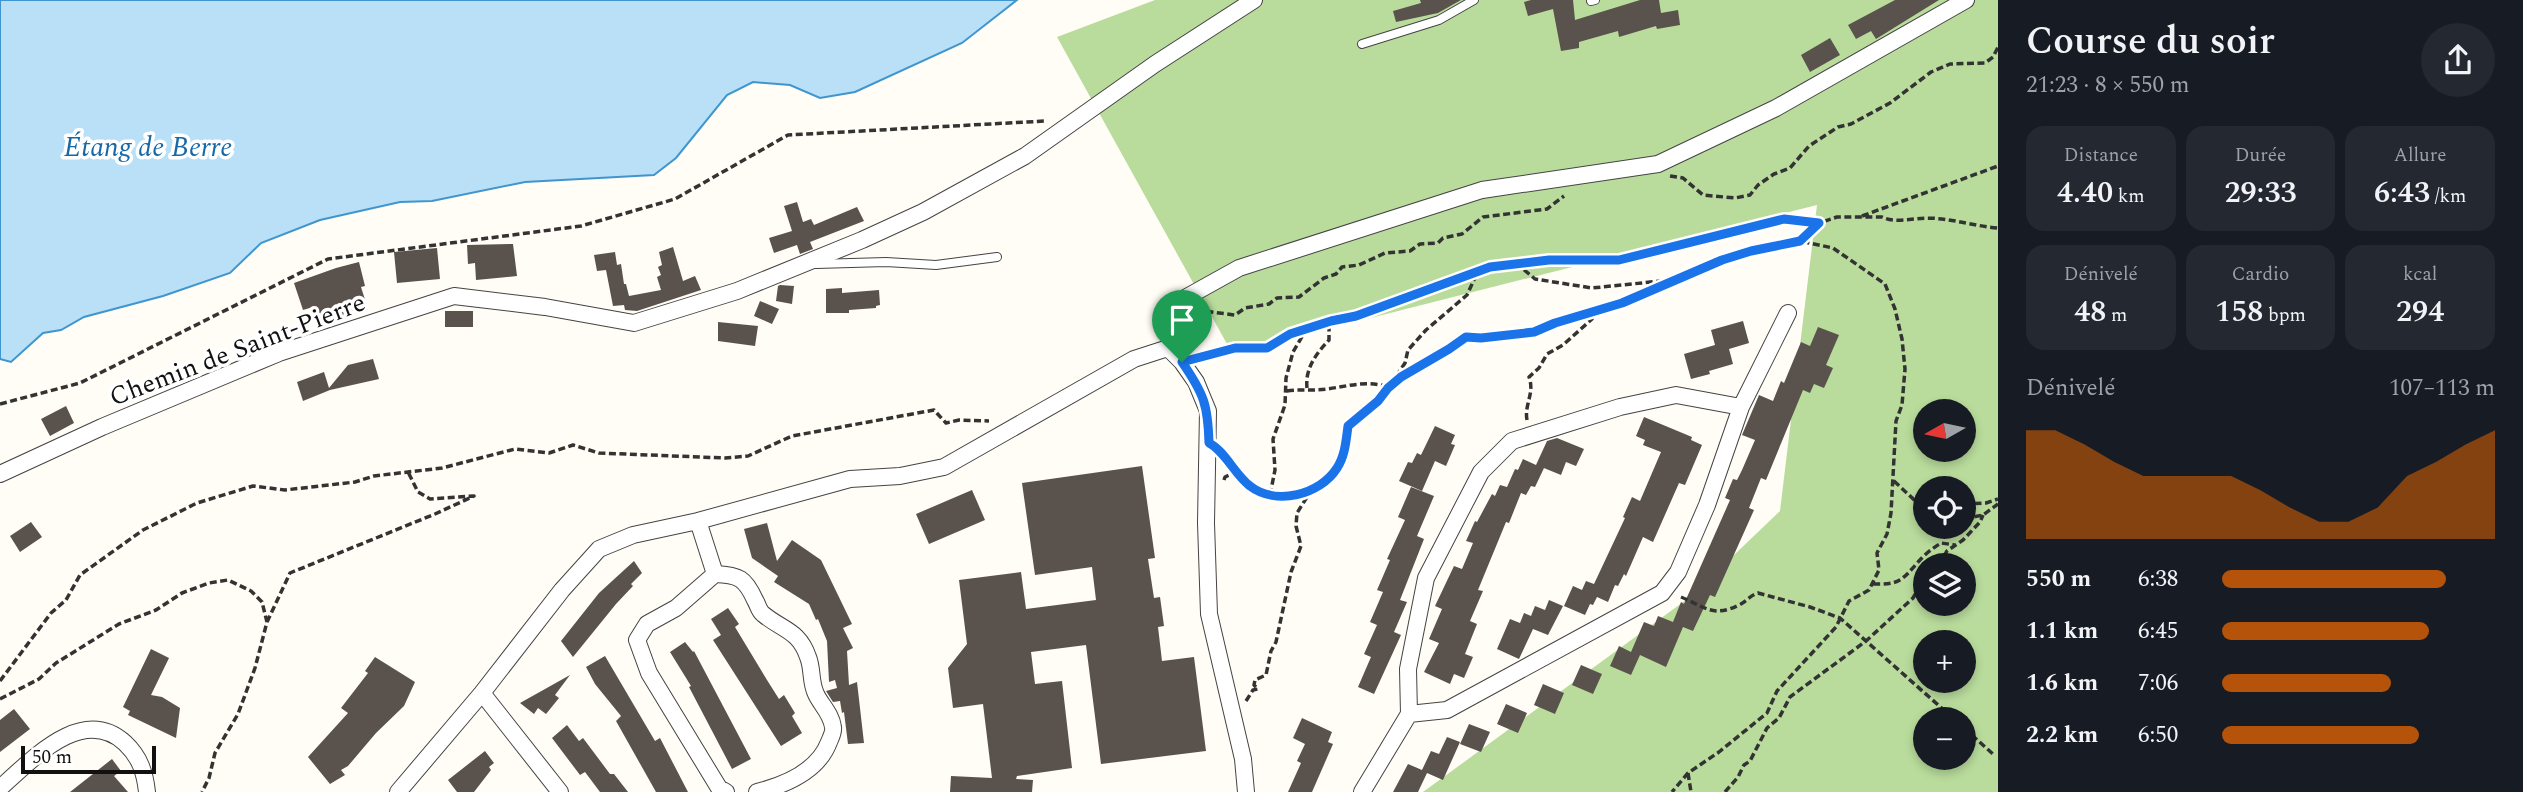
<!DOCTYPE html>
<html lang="fr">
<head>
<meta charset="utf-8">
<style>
	:root { --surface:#171b24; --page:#242831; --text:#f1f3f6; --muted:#9ea1a6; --accent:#b45309 }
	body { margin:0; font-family:Spectral,serif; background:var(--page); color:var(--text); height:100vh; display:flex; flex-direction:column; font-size:26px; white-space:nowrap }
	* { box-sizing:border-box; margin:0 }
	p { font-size:23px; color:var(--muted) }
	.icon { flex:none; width:38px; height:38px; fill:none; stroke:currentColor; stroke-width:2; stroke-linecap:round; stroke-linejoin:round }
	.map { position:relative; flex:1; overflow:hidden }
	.sheet { display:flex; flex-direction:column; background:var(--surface); width:525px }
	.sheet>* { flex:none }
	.needle { width:46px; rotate:261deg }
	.controls { position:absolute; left:1913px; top:399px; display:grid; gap:14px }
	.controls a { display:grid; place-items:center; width:63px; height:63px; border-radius:50%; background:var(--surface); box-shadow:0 4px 10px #0003; font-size:35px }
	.scale { position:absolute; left:21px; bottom:18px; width:135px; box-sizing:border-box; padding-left:7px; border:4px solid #111; border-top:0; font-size:19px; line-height:24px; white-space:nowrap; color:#111; -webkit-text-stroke:5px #fff; paint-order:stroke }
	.pin { position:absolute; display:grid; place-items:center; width:60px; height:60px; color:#fff; margin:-72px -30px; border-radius:50% 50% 50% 0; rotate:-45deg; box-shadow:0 0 7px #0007 }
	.pin .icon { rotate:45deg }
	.round { display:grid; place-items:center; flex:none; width:74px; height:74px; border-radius:37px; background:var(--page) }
	.headline { display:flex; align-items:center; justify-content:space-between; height:119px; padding:0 28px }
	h1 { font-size:38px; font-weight:600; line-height:52px }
	.stats { display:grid; grid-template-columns:repeat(3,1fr); gap:10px; height:119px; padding:7px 28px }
	.stats div { display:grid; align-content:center; border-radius:18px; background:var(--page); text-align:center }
	.stats b { font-size:30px; font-weight:600 }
	.stats small { font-size:19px; font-weight:400 }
	.stats p { font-size:19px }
	.chart { height:196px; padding:14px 28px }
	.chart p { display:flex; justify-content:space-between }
	.chart svg { width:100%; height:126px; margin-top:7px; fill:var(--accent); opacity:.7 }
	ul { padding:0 28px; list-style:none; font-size:23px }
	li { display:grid; grid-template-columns:112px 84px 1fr; align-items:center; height:52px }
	li i { height:18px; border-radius:9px; background:var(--accent) }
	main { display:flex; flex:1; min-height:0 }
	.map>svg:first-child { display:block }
</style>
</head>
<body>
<main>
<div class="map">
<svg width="1998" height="792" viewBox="0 0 1998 792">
	<rect width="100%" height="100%" fill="#fffdf5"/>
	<!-- forest -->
	<path fill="#b9dc9c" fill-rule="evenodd" d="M1155,0H1998V792H1423L1690,597L1780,511L1817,205L1232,353L1057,37ZM1925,411H1964V450H1925ZM1925,488H1964V527H1925ZM1925,565H1964V604H1925ZM1925,642H1964V681H1925ZM1925,719H1964V758H1925Z"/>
	<!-- water -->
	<path fill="#b9e0f7" stroke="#3f96cf" stroke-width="2" d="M0,0H1017L962,43L855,92L820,98L790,85L753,82L727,95L676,158L654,175L525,182L432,201L400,202L320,220L261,243L230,273L163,296L84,317L61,330L43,333L11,362L0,359Z"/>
	<!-- building -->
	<path fill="#5a524d" d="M1420,0H1461L1438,13L1396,22L1393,11L1421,3Z
		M1531,0H1573L1575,20L1640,0H1659L1661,13L1678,10L1680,25L1657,29L1656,26L1619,37L1618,31L1579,42V48L1561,51L1553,9L1528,16L1524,2Z
		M1895,0H1939L1876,39L1871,31L1856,39L1848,25Z
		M1830,38L1840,55L1810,72L1801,55Z
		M797,202L803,222L811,219L814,225L857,207L864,221L810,242L813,249L800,254L797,245L774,253L769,238L792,231L784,206Z
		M513,244L517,276L476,280L475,263L468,264L467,245Z
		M673,247L683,281L695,276L701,290L637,311L625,310L624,305L613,306L606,270L597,271L594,255L615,252L617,265L621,264L624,284H626L629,296L661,290L657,277L661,275L658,267L662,265L659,252Z
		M437,248L440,279L397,283L394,252Z
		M359,262L365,286L361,287L368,309L322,328L313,307L303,310L294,283L336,268Z
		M780,285L794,286L792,304L776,301L778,286Z
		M842,288V293L879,290L880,305L876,306V308L849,310V313H826V289Z
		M760,301L779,309L772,324L754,316Z
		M445,311H473V327H445Z
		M1743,321L1749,343L1729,349L1733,364L1709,371L1710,374L1691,379L1684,354L1715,345L1711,330Z
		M718,322L758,326L755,346L718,341Z
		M1818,327L1839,335L1826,365L1833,368L1824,388L1814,384L1810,393L1803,390L1766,480L1761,478L1749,508L1754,510L1715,597L1710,595L1693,631L1683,627L1666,667L1640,655L1631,675L1610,666L1619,646L1631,652L1644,622L1654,626L1658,616L1673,622L1681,602L1684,604L1730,500L1725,498L1733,479L1737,480L1742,470L1755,440L1742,435L1759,395L1773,401L1781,381L1784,383L1801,342L1810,346Z
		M373,359L379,379L330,390L303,401L297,382L324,372L329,388L348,365Z
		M66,406L74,423L50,436L41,419Z
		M1644,417L1692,437L1691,440L1702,445L1685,485L1679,483L1653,542L1643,537L1626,576L1624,574L1618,586L1615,585L1608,602L1597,597L1593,605L1590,604L1585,615L1564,606L1573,586L1582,590L1586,581L1594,584L1625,518L1623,517L1632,497L1640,501L1661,452L1643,445L1645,440L1636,436Z
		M1435,426L1455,435L1451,444L1455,445L1446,466L1435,461L1422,491L1399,481L1408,462L1412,463L1417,453L1421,455Z
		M1557,438L1584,449L1576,466L1566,462L1561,475L1539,466L1544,468L1535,487L1531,486L1526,495L1521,493L1509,523L1506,522L1478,590L1483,591L1470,621L1477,624L1465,654L1473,657L1464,678L1454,674L1450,684L1424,672L1439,643L1429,639L1442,609L1435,606L1454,566L1462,569L1473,543L1466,541L1475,521L1477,522L1492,494L1495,496L1500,485L1507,487L1515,469L1518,470L1523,459L1536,465L1547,441Z
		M1142,466L1155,558L1148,559L1154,598L1160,597L1164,626L1158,627L1162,661L1194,657L1206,751L1101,764L1086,645L1031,652L1035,684L1062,681L1072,768L1017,776L1016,779L1033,780L1032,792H950L951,776L992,778L983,704L953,708L948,668L967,644L959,580L1021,572L1026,609L1096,600L1092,567L1035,575L1022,483Z
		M1411,487L1434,496L1417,536L1424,539L1400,600L1407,602L1394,632L1401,635L1374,694L1358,687L1371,657L1364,654L1377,625L1370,622L1383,592L1377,590L1390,560L1387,559L1405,520L1398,517Z
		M972,490L985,520L929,544L916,514Z
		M31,522L42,537L20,552L10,536Z
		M767,523L777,561L792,540L821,560L852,624L843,628L853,648L847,651L849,685L857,682L864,743L848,744L844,712L842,713L840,701L833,702L826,691L837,688L835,680L829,682L827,641L818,619L816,620L809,604L774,582L778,576L752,558L744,529Z
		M634,561L642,573L631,584L633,586L616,604L573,657L561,641L599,593Z
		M1549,600L1563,606L1548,635L1533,629L1519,659L1497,649L1510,619L1520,623L1524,613L1531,616L1535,606L1545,610Z
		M728,608L739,624L735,627L767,680L779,699L784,695L795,713L792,716L802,733L781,746L713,640L721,635L711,619Z
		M685,642L693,652L694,651L751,759L732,769L689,687L691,686L670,652Z
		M151,649L169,658L151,695L162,697L180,708L176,738L128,715L130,711L123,707Z
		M605,656L655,741L660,738L688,792H656L616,721L621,716L595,684L586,667Z
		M375,657L415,682L404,706L376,733L348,766L341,770L345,775L330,784L308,757L348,713L341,708L368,673L365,671Z
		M1581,665L1602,674L1593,694L1572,685Z
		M570,675L555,695L559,698L546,714L538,708L534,714L520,703Z
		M1543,684L1564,693L1555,714L1534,705Z
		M1506,704L1527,713L1518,733L1497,724Z
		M14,709L30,729L0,752V720Z
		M1302,718L1332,732L1328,742L1333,744L1312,792H1288L1301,763L1297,761L1305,744L1293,738Z
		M1469,724L1490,732L1481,752L1460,744Z
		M567,725L579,741L583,738L610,774H614L628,792H600L585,772L580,775L552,738Z
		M1447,737L1460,742L1443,780L1427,773L1418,792H1393L1408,764L1422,770L1431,751L1439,754Z
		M485,751L494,763L489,767L491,770L474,792H457L448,780Z
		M112,759L121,771L114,776L128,792H70Z"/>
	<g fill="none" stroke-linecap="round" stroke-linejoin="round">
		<!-- lane casing -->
		<g stroke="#444" stroke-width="10">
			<path id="lane" d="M1591,1L1595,0
				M1362,44L1439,20L1474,0
				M816,264L886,262L936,265L997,257"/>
		</g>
		<!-- street casing -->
		<g stroke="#444" stroke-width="18">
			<path id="street" d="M1168,348L1185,298L1239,268L1482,190L1658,164L1776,108L1966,0
				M1168,348L1182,362L1196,382L1208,411L1206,523L1209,614L1243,759L1246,792
				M0,474L102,427L279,353L454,296L545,307L634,323L737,291L862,240L923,212L1025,156L1155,64L1254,0
				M698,521L715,574
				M482,693L560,792
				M1409,714L1408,669L1426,578L1481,472L1512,441L1620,407L1676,395L1741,407
				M0,788C32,760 82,704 125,743C140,757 145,773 147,792
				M398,792L482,693L562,590L599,549L633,535L698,521L850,479L900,476L944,467L1134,359L1168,348
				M726,792L719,788L649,673L637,640L647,624L676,608L715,574C739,575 745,578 755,600C758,605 759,611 763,614C782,630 799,630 808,657C813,669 810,682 816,694C821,705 831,713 833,727C834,732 831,737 829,742C818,771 785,785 757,792
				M1362,792L1409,714L1447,710L1662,593L1678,572L1707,505L1741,407L1788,313"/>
		</g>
		<!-- path -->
		<path stroke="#333" stroke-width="3.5" stroke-dasharray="7 3.5" stroke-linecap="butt" d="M1670,176L1683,178L1703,195L1735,198L1750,195L1758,185L1774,174L1790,168L1809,146L1838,127L1851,124L1890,103L1931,72L1950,64L1985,63L1993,57L1998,47
			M1862,216L1998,166
			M1800,241L1819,223L1837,217H1882C1892,222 1904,220 1915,219C1943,215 1970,226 1998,228
			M1516,263L1535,279L1592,288L1671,280
			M1196,310L1235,315L1245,308L1269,304L1277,298L1299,297L1324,278L1336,274L1342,267L1359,265L1385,253L1410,251L1420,244L1438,243L1443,238L1462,234L1483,217L1547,209L1564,196
			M1196,358L1235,347L1267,348L1290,334L1400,301L1490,267L1549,260H1619L1643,253L1702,241L1724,232L1785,219L1819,223
			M1307,388C1305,368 1316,354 1329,340V322
			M1287,391C1300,389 1314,391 1327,389C1349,386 1367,380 1389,387L1405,363L1408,350L1426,330L1467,295L1478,271
			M0,404L80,383L328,259L581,226L675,199L788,135L1045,121
			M1527,420C1524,405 1535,393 1529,377L1539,368L1547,354L1563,345L1592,319L1591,314
			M1224,458C1232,468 1240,479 1250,486C1276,506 1320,495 1337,468C1345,456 1346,441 1348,427L1378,401L1388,388L1401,377L1449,350L1466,337L1481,338L1534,333L1555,323L1623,303L1722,260L1751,251L1800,241L1833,248L1885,284L1895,309L1902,339L1905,369L1902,405L1896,421L1891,513L1887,534L1877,553L1879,570L1869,590L1849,601L1836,627L1777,691L1767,713L1719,752L1688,773L1672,792
			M1224,480L1225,477L1236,472
			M1894,481L1925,510
			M1270,495L1275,470L1273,439L1285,405L1286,378L1293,352L1307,328
			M1964,504L1986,503L1998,499
			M1964,519L1983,515L1998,504
			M1938,565L1947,551L1963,540L1980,522L1983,515
			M1873,584C1900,585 1902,580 1919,561C1925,554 1933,548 1941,543L1955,545
			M1681,597C1705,607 1713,618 1739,605C1746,602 1749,596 1758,593L1810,607L1840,618L1954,719
			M267,622L290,573L435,514L474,496L430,499L418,492L408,472
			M0,681L51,613L66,600L80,575L143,530L197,503L253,486L285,490L355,482L374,476L442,468L515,449L549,453L573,445L599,453L725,458L748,456L792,436L934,410L946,423L959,420L989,421
			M0,699L39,679L56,663L119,624L156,610L182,593L209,583L228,580L251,591L262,602L267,622L255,668L238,714L215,753L209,778L202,792
			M1246,701L1253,690L1258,689L1254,685L1255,680L1266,675L1271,651L1276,642L1291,572L1301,546L1296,526L1297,513L1312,489
			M1964,728L1994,755
			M1688,773L1691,792
			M1725,792L1738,777L1744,765L1750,761L1767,728L1779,718L1790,697L1866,641L1913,598L1925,578"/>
		<!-- lane -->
		<use href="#lane" stroke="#fff" stroke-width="8"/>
		<!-- street -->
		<use href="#street" stroke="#fff" stroke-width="16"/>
	</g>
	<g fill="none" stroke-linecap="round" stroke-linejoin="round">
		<!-- route casing -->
		<g stroke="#fff" stroke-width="14">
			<path id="route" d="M1784,219L1819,223L1800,241L1751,251L1722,260L1622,303L1555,323L1534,332L1481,338L1466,337L1449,349L1401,377L1388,388L1378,401L1348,426C1346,441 1345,456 1337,468C1320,495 1276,506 1250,486C1235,475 1225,451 1209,443C1208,405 1204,394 1182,362L1235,348H1267L1290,334L1331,321L1356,316L1490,267L1549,260H1619Z"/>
		</g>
		<!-- route -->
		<use href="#route" stroke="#1a73e8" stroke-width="9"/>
	</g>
	<g text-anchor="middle" stroke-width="7" stroke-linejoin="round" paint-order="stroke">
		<!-- street labels -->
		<g font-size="26" fill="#111" stroke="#fff">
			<text transform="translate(237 349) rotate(-21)" y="9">Chemin de Saint-Pierre</text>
		</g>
		<!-- water labels -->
		<g font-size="28" font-style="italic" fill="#1768a6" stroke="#fff">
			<text x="148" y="156">Étang de Berre</text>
		</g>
	</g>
</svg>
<div class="controls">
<a><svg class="needle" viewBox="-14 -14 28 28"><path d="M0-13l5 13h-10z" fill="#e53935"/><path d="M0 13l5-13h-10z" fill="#9ea1a6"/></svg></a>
<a><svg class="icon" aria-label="locate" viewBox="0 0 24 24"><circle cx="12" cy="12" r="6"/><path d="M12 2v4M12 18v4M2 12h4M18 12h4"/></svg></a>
<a><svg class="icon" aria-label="layers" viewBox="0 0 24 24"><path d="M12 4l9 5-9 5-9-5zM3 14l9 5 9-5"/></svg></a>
<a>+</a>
<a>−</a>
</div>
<div class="scale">50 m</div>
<div class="pin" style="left:1182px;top:362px;background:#1e9e55"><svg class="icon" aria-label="arrive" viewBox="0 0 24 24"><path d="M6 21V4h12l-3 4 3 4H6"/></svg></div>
</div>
<section class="sheet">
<div class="headline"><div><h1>Course du soir</h1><p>21:23 · 8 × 550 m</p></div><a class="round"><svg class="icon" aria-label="share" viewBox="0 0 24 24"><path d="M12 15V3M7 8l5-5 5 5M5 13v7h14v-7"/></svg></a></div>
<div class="stats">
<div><p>Distance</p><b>4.40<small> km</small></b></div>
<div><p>Durée</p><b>29:33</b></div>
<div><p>Allure</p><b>6:43<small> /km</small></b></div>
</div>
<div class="stats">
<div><p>Dénivelé</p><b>48<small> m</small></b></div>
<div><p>Cardio</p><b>158<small> bpm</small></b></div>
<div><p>kcal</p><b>294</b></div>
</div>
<div class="chart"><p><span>Dénivelé</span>107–113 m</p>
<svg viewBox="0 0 160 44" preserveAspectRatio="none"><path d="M0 44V6L10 6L20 11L30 17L40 22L50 22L60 22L70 22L80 27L90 33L100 38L110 38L120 33L130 22L140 17L150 11L160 6V44z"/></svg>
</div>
<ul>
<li><b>550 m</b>6:38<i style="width:82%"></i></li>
<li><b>1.1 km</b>6:45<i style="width:76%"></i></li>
<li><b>1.6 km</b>7:06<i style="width:62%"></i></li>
<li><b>2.2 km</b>6:50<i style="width:72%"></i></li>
</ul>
</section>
</main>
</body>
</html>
